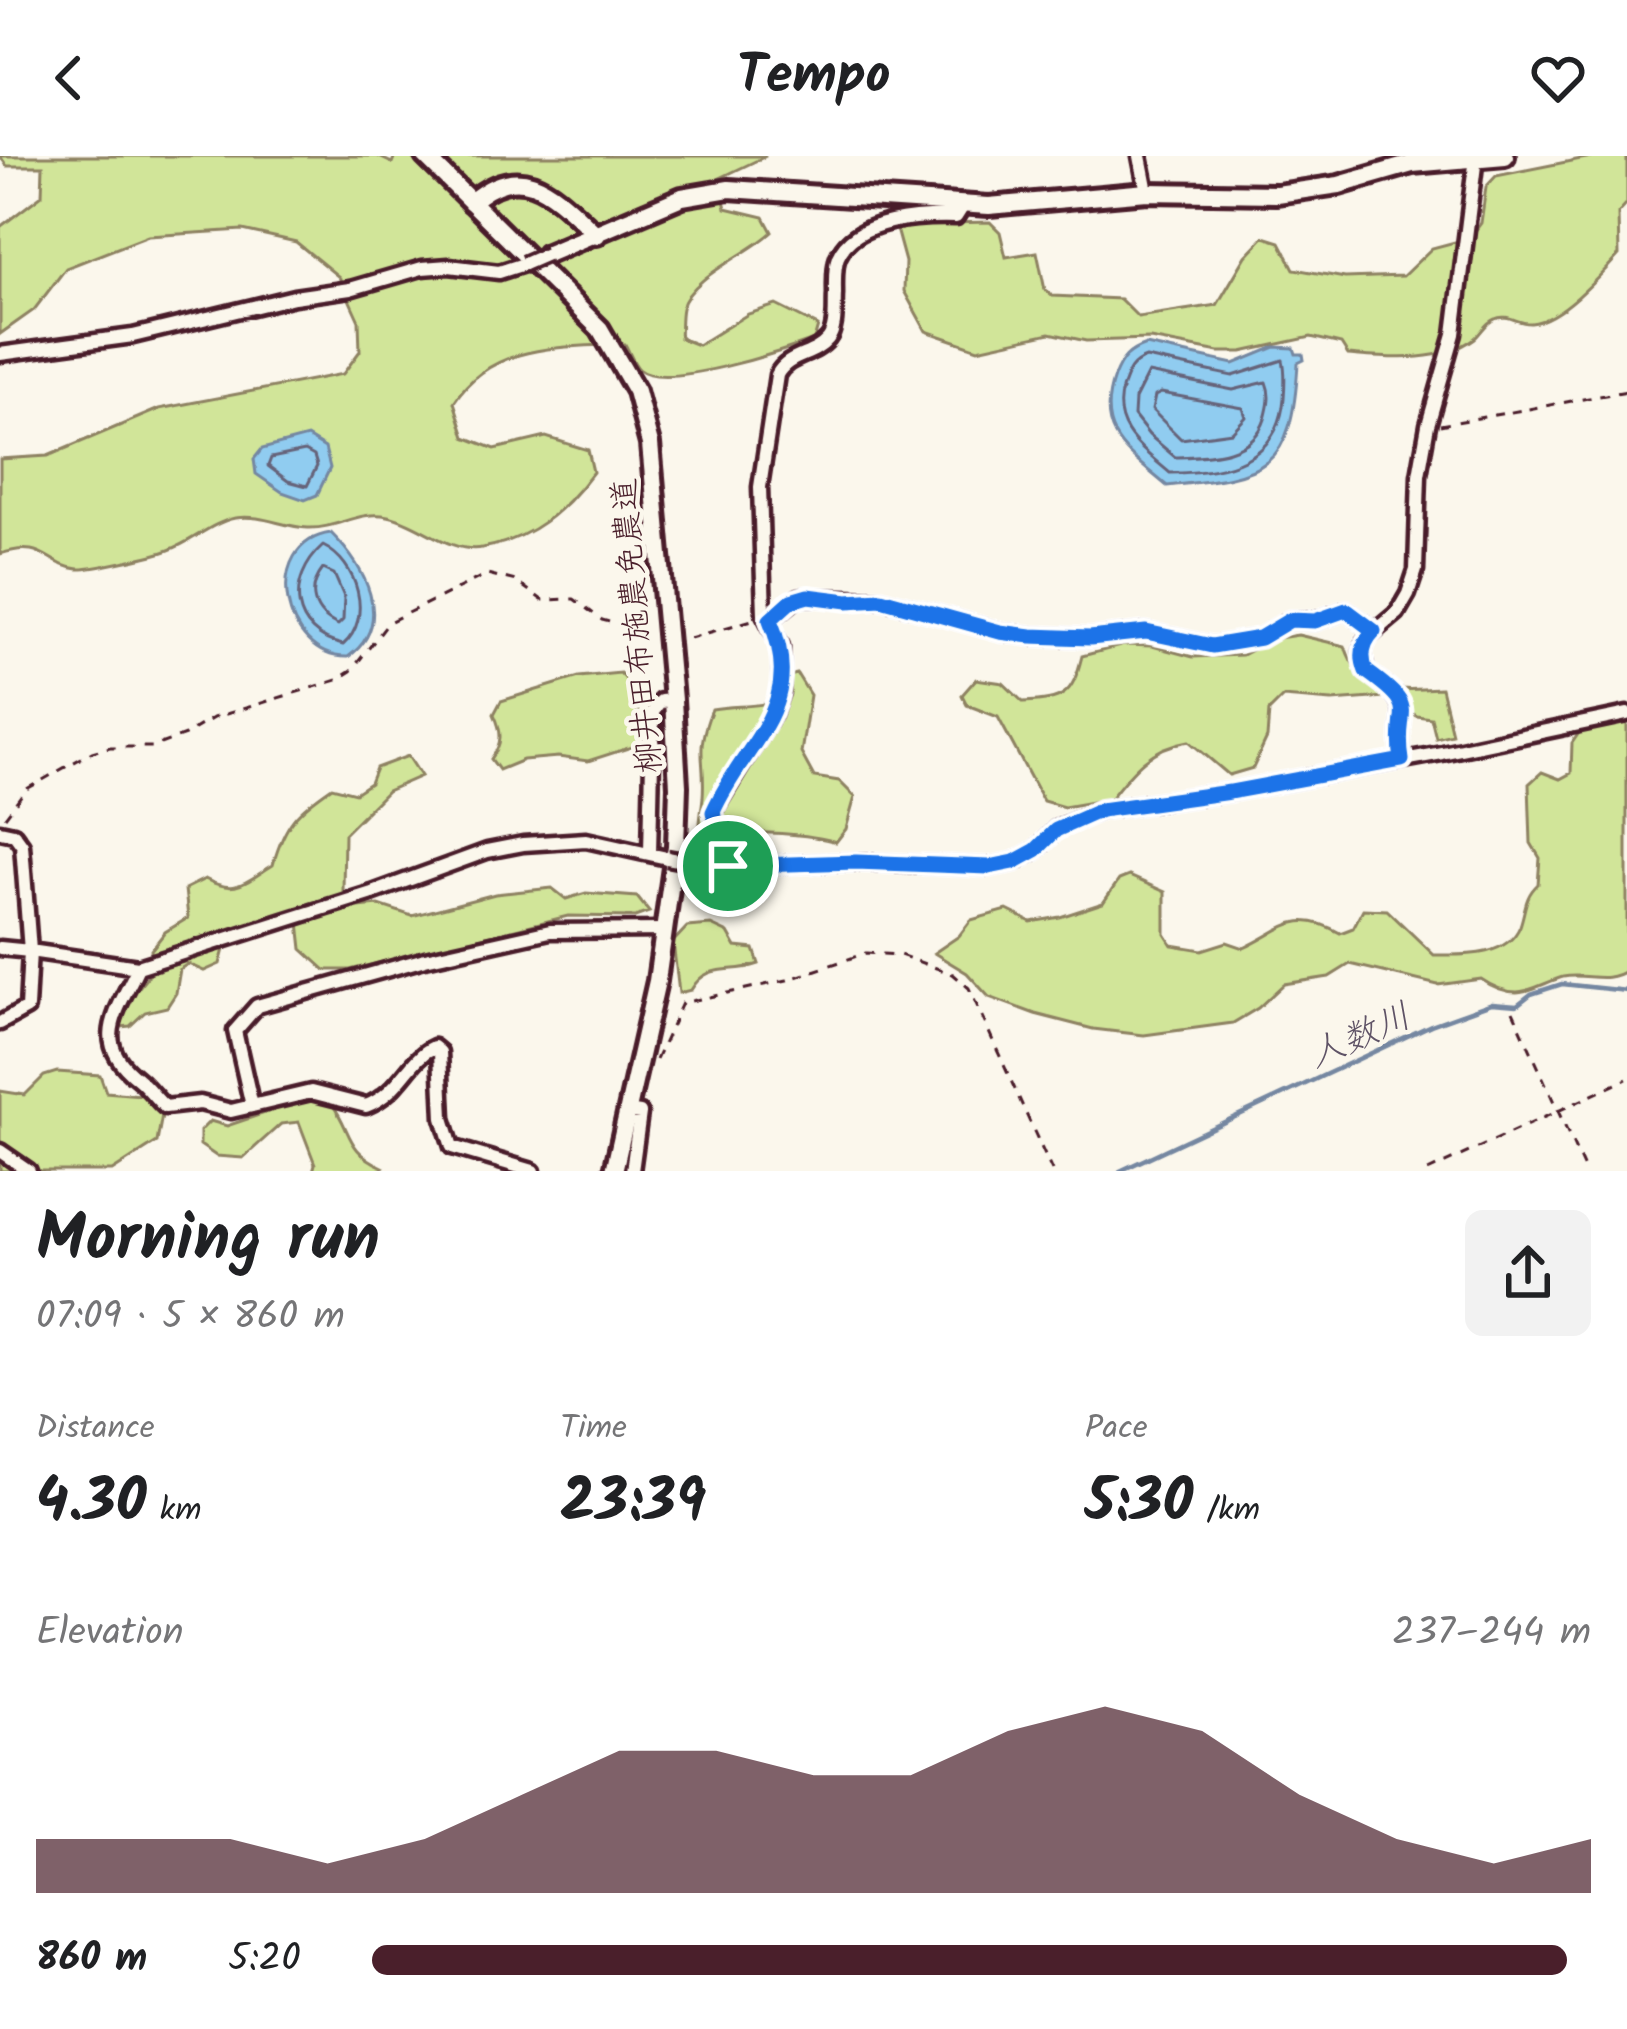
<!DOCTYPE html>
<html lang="en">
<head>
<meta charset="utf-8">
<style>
	:root { --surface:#fff; --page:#f2f2f2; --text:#202124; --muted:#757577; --accent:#4a1f2b }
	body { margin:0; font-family:Kalam,"Klee One",sans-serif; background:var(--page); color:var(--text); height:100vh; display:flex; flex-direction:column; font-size:45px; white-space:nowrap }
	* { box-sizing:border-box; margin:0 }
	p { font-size:39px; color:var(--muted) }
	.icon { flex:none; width:66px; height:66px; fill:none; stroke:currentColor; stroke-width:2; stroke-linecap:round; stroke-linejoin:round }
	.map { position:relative; height:1015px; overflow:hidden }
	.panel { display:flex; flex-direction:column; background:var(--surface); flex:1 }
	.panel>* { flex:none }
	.pin { position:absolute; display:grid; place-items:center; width:102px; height:102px; color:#fff; margin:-51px; border:6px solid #fff; border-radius:50%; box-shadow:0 3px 12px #0007 }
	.round { display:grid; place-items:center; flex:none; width:126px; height:126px; border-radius:18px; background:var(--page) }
	.overview { display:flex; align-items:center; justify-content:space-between; height:204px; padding:0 36px }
	h1 { font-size:66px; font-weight:700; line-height:90px }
	.stats { display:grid; grid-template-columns:repeat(3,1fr); gap:18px; height:204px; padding:12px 36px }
	.stats div { display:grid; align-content:center }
	.stats b { font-size:60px; font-weight:700 }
	.stats small { font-size:33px; font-weight:400 }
	.stats p { font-size:33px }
	.chart { height:336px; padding:24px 36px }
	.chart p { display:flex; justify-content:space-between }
	.chart svg { width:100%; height:216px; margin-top:12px; fill:var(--accent); opacity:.7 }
	ul { padding:0 36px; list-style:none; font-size:39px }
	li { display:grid; grid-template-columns:192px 144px 1fr; align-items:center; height:90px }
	li i { height:30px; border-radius:15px; background:var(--accent) }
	header { display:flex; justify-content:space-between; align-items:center; height:156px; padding:0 36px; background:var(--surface); font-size:54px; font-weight:700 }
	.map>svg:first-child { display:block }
</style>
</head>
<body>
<header><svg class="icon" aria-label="back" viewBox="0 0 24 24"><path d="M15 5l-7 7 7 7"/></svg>Tempo<svg class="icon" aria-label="heart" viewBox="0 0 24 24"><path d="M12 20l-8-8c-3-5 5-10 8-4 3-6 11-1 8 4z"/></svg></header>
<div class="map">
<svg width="1627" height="1015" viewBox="0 0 1627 1015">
	<rect width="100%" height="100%" fill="#fbf7ec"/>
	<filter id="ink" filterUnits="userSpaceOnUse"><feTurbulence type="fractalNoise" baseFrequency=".00833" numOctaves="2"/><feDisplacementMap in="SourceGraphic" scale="24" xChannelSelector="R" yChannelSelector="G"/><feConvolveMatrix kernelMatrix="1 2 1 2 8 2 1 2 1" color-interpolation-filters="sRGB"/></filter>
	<g filter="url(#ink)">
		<!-- green -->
		<path fill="#d1e599" stroke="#8e8262" stroke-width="3" d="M0,0H377L392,7L395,0H766L718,23L726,52L764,61L772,76C749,98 690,121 682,152C680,161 681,173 680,182L698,189L748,158L776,149L818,170L814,184C783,195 663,235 639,213C633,207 629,195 625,188C563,192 492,186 454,246L465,281L495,293L546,281L588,294L593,316C563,356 532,383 482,392C449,398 419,366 388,360C358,354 338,373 308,372C282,371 262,358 235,362C211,367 192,386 169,394C157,399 89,414 78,413C45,409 45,383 0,398V303L48,300L159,253L343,218L360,195L359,165L339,121L296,86L243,74L148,80L66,112L34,154L0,178V71L42,39L43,10H7Z
			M1596,0H1627V48L1618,58L1619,99C1601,119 1560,165 1531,167C1518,168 1508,157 1495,163C1485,167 1483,175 1475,182C1440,208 1389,202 1348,199L1341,188L1311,181L1242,196H1219L1150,183L1086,185L1050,177L978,193L926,175L904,135L905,106L896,73L907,68L990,66L1000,76L1006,101L1037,96L1045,134L1052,140L1120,143L1138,161L1217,149L1246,100L1264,81L1280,86L1294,113L1345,122L1403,120L1432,92L1470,82L1481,67L1486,31L1496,20Z
			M1298,479L1345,490C1360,538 1398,535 1441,532L1452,578L1436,582L1431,562L1417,560L1385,541L1332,545L1283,541L1269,555L1267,582L1253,612L1229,619L1189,585C1151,591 1132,614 1110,643L1064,651L1043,645L998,561L967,549L962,539L976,523L1003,527L1023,546C1064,544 1072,540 1082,500L1124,489L1152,490L1193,501L1242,499L1272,483Z
			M620,517C640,534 640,563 638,589L588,605L558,601L523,604L499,614L491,603C503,587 502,576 494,558L501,545L579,521Z
			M797,518L810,539L801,597L814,621L839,625L855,641L846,673L836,686C814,679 748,672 727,681C715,686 715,691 701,690C698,671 701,660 703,641C706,601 694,597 712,553C737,548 759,553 782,542L789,520Z
			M1627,562V814C1605,829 1586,816 1563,821C1548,825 1531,836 1517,836C1504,836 1491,830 1481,823L1438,829L1350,808L1329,821L1284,828L1258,852L1233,867L1144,879L1093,873L1035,858L989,841L967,817L934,797L959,780L971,764L1007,754L1031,766L1060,761L1103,747L1119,724L1129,720L1165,736V778L1172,789L1202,794L1227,786L1244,792C1285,773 1295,752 1340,777L1353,772L1363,753L1387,754L1434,799C1463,799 1507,802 1520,770C1526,753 1524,741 1538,728L1540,702L1531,687L1529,628L1542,616L1560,623L1571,617L1572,587L1581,574Z
			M408,600L421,620L387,635L344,678L343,735L349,752L379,749L412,760L495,738L552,732L566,743L586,737L637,741L649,756L635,761L568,760L350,814H325L302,793L299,766L281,758L229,775L220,808L204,815L188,808L180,813L176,837L167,851L145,856L130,870L120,871L131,841L152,815L151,794L165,776L188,762L185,733L205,723C237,740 245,726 273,709C285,666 297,655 332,631L355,637L370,627L376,612Z
			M711,769L728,777L736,791L754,793L759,808C730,819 708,805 691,834L679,837L673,786L687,771Z
			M57,916L100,919L106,936L141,939L162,959L157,986L112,1015H0V935L25,939L44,920Z
			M309,942L332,948C353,977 345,994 383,1011L378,1015H313L315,1008L299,966L281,968L243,1002L216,1000L200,989V975L210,965L227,970Z"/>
		<!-- water -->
		<path fill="#90ccf0" stroke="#7487a1" stroke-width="3" d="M1146,189L1234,208L1275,191L1294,192L1296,198H1303L1304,204L1298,207C1292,316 1267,319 1167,330C1127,296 1094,278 1114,221C1121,203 1128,195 1146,189Z
			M307,281L325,292L330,312L317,339L305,344L282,336L256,318L254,303L262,293Z
			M331,377C363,409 397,466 348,501C282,503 259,387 331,377Z"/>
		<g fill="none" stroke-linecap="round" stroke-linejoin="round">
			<!-- shore -->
			<path stroke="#66647a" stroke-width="3" d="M1146,202L1233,220L1283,204C1286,216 1285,229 1284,242C1279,306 1224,317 1170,317C1141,292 1109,271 1123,230C1128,216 1131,207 1146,202Z
				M1148,217L1233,234L1266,226C1271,238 1269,249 1265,263C1253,300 1208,300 1175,301L1149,279L1134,260L1135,243Z
				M1161,237L1243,252L1246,261L1232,276L1181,283L1152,254L1155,240Z
				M305,295L314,300L317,310L307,330L288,325L268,310L271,302Z
				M323,390C357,406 374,462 343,489C291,478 285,424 323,390Z
				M323,413L334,418L344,441L343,464L338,469C313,458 306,435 323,413Z"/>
			<!-- stream -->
			<path stroke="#7487a1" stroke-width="4.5" d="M1120,1015L1431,869L1492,847L1517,849L1531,838L1562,828L1627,835"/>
			<!-- street casing -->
			<g stroke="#4a1f2b" stroke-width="21">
				<path id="street" d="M1140,0L1147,36
					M0,198L133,180L294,141L350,133L422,112L449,110L499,116L524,108
					M770,464L799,441L881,443L1001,476L1032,480L1090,482L1146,476L1212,490L1260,482L1290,464L1315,465L1346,454L1374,475
					M1402,604C1394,551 1421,554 1366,515L1362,496L1366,483L1397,457L1408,438L1416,414L1419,319L1428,269L1454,178L1476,1
					M0,675L14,678L22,689L30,795L0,792
					M650,697L653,556L661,545L673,544
					M689,706L717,710L856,706L989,711L1014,706L1036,694L1056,673L1101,654L1230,636L1442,597L1627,558
					M728,709L713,656L773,558L781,536V490L764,458L760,331L777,219C788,198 813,201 828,183C837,172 834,152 835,138C835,126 834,111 838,101C855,62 922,60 956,61L963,50
					M138,811C117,857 90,886 138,923C148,931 155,942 165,951L200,947L231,955L311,936L366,950C401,936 408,903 434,891L440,896L443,962L452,991L533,1015
					M0,867L27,852L30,795L138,811L372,737L487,695L523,688L586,684L667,702
					M252,950L235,875L257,850L425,803L550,775L666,774
					M627,955L640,957L632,1015
					M0,995L29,1015"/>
			</g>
			<!-- secondary casing -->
			<g stroke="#4a1f2b" stroke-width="26">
				<path id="secondary" d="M425,0L600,173L636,235L650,288L673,544L678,630L676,690L657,825L614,1015
					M471,46C524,0 555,40 597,79
					M547,98L682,41L729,33L989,50L1147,36L1277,38L1339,29L1412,8L1505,0"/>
			</g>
			<!-- path -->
			<path stroke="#4a1f2b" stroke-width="3" stroke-dasharray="9 9" stroke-linecap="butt" d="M1440,269L1627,235
				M690,482L752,464
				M5,661L25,634L92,596L110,591H152L185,579L213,562L337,524L351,515L389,466L487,418L516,425L542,444L574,443L602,464L643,475
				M1513,855L1585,1015
				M656,904L682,847L787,824L866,797L900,799L953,818L969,832L1052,1015
				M1428,1015L1627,923"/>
			<!-- street -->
			<use href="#street" stroke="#fbf7ec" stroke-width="12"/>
			<!-- secondary -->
			<use href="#secondary" stroke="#fbf7ec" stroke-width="16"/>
			<!-- street-bridge casing -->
			<g stroke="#4a1f2b" stroke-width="21" stroke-linecap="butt">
				<path id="street-bridge" d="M524,108L547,98
					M667,702L689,706"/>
			</g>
			<!-- street-bridge -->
			<use href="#street-bridge" stroke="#fbf7ec" stroke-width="12"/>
		</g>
	</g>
	<g fill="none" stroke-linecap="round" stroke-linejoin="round" filter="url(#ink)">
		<!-- route casing -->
		<g stroke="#fff" stroke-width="24">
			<path id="route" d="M808,440L848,445L881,443L1000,476L1031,480L1090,482L1146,476L1212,490L1260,482L1290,464L1315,465L1346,454L1374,475C1362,487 1360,500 1366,515C1424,556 1393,550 1402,604L1230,636L1101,654L1056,674L1036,694L1014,706L989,711L856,706L728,710L713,656C745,584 807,552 770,464L791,445Z"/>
		</g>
		<!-- route -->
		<use href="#route" stroke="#1a73e8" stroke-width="15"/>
	</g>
	<g text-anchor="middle" stroke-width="9" stroke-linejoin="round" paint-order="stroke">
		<!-- street labels -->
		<g font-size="33" fill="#4a1f2b" stroke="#fbf7ec">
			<text transform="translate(635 470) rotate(-95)" y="12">柳井田布施農免農道</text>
		</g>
		<!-- water labels -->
		<g font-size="36" font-style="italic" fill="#5f5366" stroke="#fbf7ec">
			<text transform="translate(1359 878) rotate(-24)" y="13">人数川</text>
		</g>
	</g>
</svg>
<div class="pin" style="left:728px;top:710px;background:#1e9e55"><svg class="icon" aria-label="arrive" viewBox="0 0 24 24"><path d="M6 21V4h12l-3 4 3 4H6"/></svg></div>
</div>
<section class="panel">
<div class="overview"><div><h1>Morning run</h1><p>07:09 · 5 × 860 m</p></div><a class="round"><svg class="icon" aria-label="share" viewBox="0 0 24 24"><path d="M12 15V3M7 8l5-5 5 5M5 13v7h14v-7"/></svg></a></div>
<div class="stats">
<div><p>Distance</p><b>4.30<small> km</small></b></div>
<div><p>Time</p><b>23:39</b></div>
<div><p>Pace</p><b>5:30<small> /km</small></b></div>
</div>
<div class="chart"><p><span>Elevation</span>237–244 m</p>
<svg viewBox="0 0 160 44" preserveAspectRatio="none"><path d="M0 44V33L10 33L20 33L30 38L40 33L50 24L60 15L70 15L80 20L90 20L100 11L110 6L120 11L130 24L140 33L150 38L160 33V44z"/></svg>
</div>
<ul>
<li><b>860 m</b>5:20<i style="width:98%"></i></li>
</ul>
</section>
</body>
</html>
